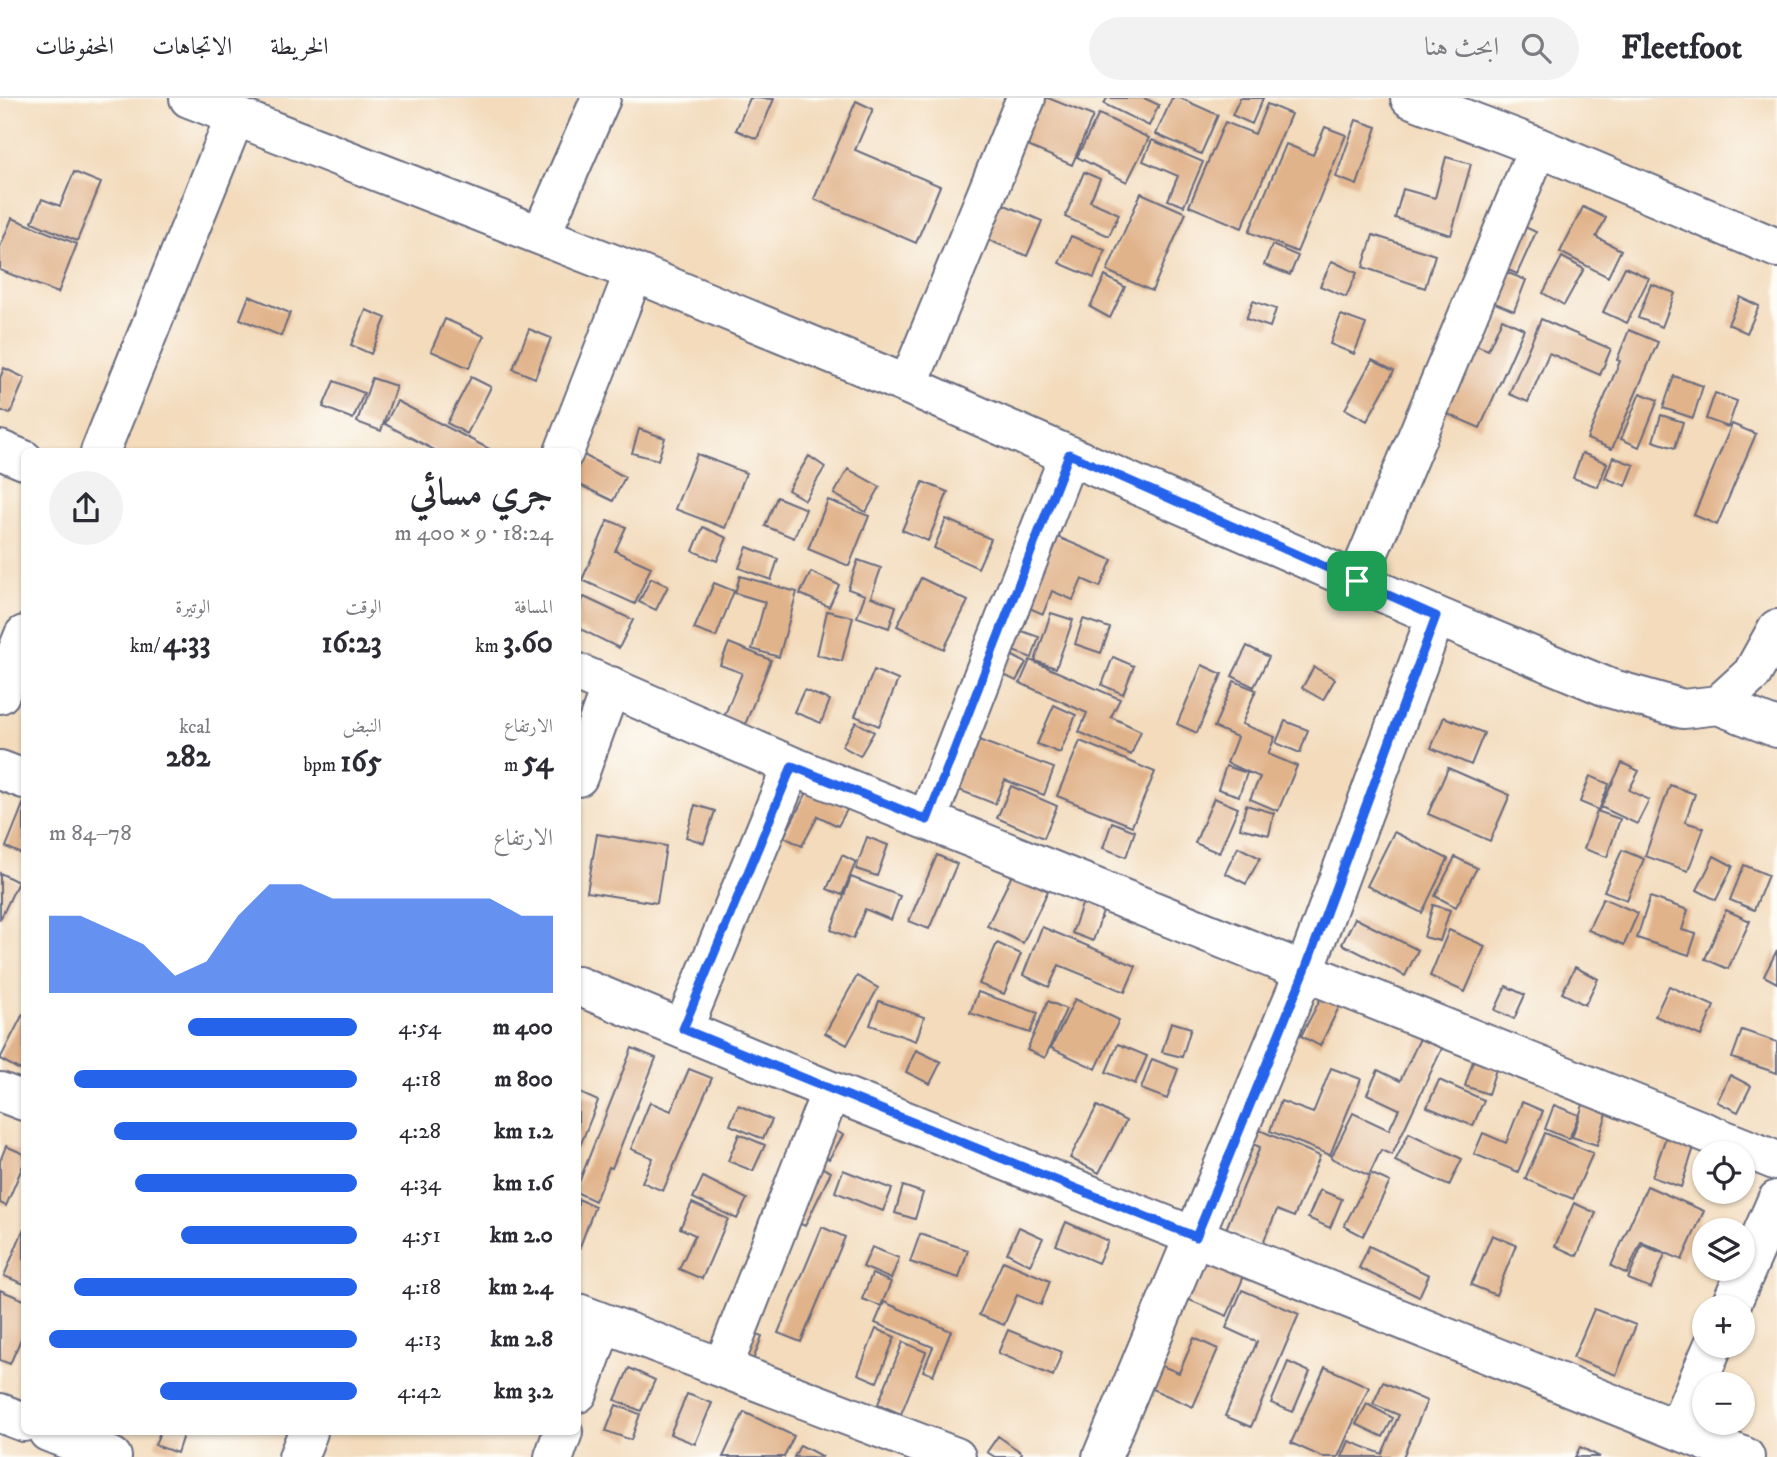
<!DOCTYPE html>
<html lang="ar">
<head>
<meta charset="utf-8">
<style>
	:root { --surface:#fff; --page:#f2f2f3; --text:#2b2b33; --muted:#7c7c81; --line:#e1e1e2; --accent:#2563eb }
	body { margin:0; font-family:"IM FELL DW Pica",Amiri,serif; background:var(--page); color:var(--text); direction:rtl; height:100vh; display:flex; flex-direction:column; font-size:26px; white-space:nowrap }
	* { box-sizing:border-box; margin:0 }
	p { font-size:23px; color:var(--muted) }
	.icon { flex:none; width:38px; height:38px; fill:none; stroke:currentColor; stroke-width:2; stroke-linecap:round; stroke-linejoin:round }
	.map { position:relative; flex:1; overflow:hidden; direction:ltr }
	.drawer { position:absolute; left:21px; top:350px; width:560px; height:987px; display:flex; flex-direction:column; background:var(--surface); border-radius:10px; box-shadow:0 2px 5px #0004; direction:rtl }
	.drawer>* { flex:none }
	.buttons { position:absolute; left:1692px; top:1043px; display:grid; gap:14px }
	.buttons a { display:grid; place-items:center; width:63px; height:63px; border-radius:50%; background:var(--surface); box-shadow:0 2px 5px #0004; font-size:35px }
	.pin { position:absolute; display:grid; place-items:center; width:60px; height:60px; color:#fff; margin:-30px; border-radius:14px; box-shadow:0 4px 10px #0006 }
	.round { display:grid; place-items:center; flex:none; width:74px; height:74px; border-radius:37px; background:var(--page) }
	.summary { display:flex; align-items:center; justify-content:space-between; height:119px; padding:0 28px }
	h1 { font-size:38px; font-weight:700; line-height:52px }
	.stats { display:grid; grid-template-columns:repeat(3,1fr); gap:10px; height:119px; padding:7px 28px }
	.stats div { display:grid; align-content:center }
	.stats b { font-size:30px; font-weight:700 }
	.stats small { font-size:19px; font-weight:400 }
	.stats p { font-size:19px }
	.chart { height:196px; padding:14px 28px }
	.chart p { display:flex; justify-content:space-between }
	.chart svg { width:100%; height:126px; margin-top:7px; fill:var(--accent); opacity:.7 }
	ul { padding:0 28px; list-style:none; font-size:23px }
	li { display:grid; grid-template-columns:112px 84px 1fr; align-items:center; height:52px }
	li i { height:18px; border-radius:9px; background:var(--accent) }
	header { display:flex; align-items:center; gap:42px; box-sizing:border-box; height:98px; padding:0 35px; background:var(--surface); border-bottom:2px solid var(--line) }
	header strong { font-size:33px }
	nav { display:flex; gap:38px; margin-inline-start:auto; font-size:24px }
	.search { width:490px; height:63px; background:var(--page); display:flex; align-items:center; gap:18px; box-sizing:border-box; padding:0 24px; border-radius:38px; color:var(--muted); font-size:26px }
	.map>svg:first-child { display:block }
</style>
</head>
<body>
<header>
<strong>Fleetfoot</strong>
<div class="search"><svg class="icon" aria-label="search" viewBox="0 0 24 24"><circle cx="10" cy="10" r="6"/><path d="M15 15l6 6"/></svg>ابحث هنا</div>
<nav><a>الخريطة</a><a>الاتجاهات</a><a>المحفوظات</a></nav>
</header>
<div class="map">
<svg width="1777" height="1359" viewBox="0 0 1777 1359">
	<rect width="100%" height="100%" fill="#fdfcf7"/>
	<filter id="ink" filterUnits="userSpaceOnUse"><feTurbulence type="fractalNoise" baseFrequency=".0143" numOctaves="2"/><feDisplacementMap in="SourceGraphic" scale="14" xChannelSelector="R" yChannelSelector="G"/><feConvolveMatrix kernelMatrix="1 2 1 2 8 2 1 2 1" color-interpolation-filters="sRGB"/></filter>
	<filter id="wash" filterUnits="userSpaceOnUse"><feTurbulence type="fractalNoise" baseFrequency=".00686" numOctaves="4" result="noise"/><feDisplacementMap in="SourceGraphic" scale="28" xChannelSelector="R" yChannelSelector="G"/><feGaussianBlur stdDeviation="1.57" result="paint"/><feColorMatrix in="noise" values="0 0 0 0 0 0 0 0 0 0 0 0 0 0 0 0 0 1.4 0 .05"/><feComposite in="paint" operator="in"/></filter>
	<g filter="url(#wash)">
		<rect width="100%" height="100%" fill="#f3dbbc"/>
		<g id="blocks">
			<!-- building -->
			<path fill="#e1b38b" d="M750,0L774,1L757,41L736,32Z
				M1034,0H1048L1093,18L1072,67L1016,43Z
				M1107,0H1144L1159,7L1149,28L1104,6Z
				M1172,0H1180L1218,17L1201,56L1156,36Z
				M1240,0H1263L1252,26L1232,17Z
				M856,3L873,11L855,52L940,88L916,145L814,101Z
				M1267,6L1291,16L1242,130L1189,108L1225,24L1255,36Z
				M1099,16L1149,40L1127,84L1077,59Z
				M1356,22L1377,29L1357,87L1336,79Z
				M1325,29L1346,37L1297,154L1249,134L1286,46L1313,57Z
				M1152,42L1203,64L1184,108L1168,102L1178,78L1143,63Z
				M1446,59L1471,66L1451,137L1395,120L1403,91L1435,100Z
				M74,74L101,85L77,143L32,124L42,101L60,108Z
				M1084,74L1100,81L1090,103L1119,116L1109,138L1065,119Z
				M1141,95L1186,115L1152,193L1107,173Z
				M989,100L1042,123L1027,158L974,136Z
				M1583,109L1606,120L1596,139L1621,152L1608,179L1560,154Z
				M12,120L77,146L58,195L0,172V149Z
				M1512,123L1536,134L1517,176L1493,165Z
				M1373,137L1435,157L1425,190L1363,169Z
				M1071,138L1105,152L1094,180L1059,165Z
				M1272,147L1298,158L1290,177L1264,167Z
				M1562,159L1584,171L1564,207L1543,195Z
				M1332,163L1357,175L1346,199L1320,188Z
				M1490,168L1526,182L1514,213L1478,198Z
				M1625,169L1649,180L1627,225L1603,214Z
				M1105,178L1125,189L1110,220L1090,209Z
				M1651,186L1675,195L1662,229L1638,220Z
				M249,198L290,215L281,238L240,221Z
				M1740,199L1759,208L1747,235L1728,226Z
				M1253,203L1276,211L1270,229L1246,221Z
				M366,212L386,220L371,256L351,247Z
				M1341,217L1366,226L1354,256L1330,246Z
				M445,221L484,238L469,270L431,253Z
				M1502,221L1524,231L1480,330L1429,308L1459,240L1488,252Z
				M1541,221L1611,251L1600,277L1549,255L1528,304L1509,296Z
				M529,231L551,240L535,280L513,271Z
				M1629,232L1658,244L1612,351L1587,341L1620,263L1617,262Z
				M1372,262L1394,273L1367,323L1345,311Z
				M4,270L25,280L10,316L0,312V280Z
				M1674,278L1703,288L1693,320L1663,310Z
				M471,279L491,289L467,336L447,325Z
				M372,280L396,288L381,333L357,324Z
				M334,283L364,295L353,321L323,309Z
				M1640,295L1658,302L1639,349L1621,341Z
				M1715,295L1737,303L1728,329L1706,321Z
				M397,303L495,354H438L385,326Z
				M1661,317L1683,324L1675,350L1653,343Z
				M1732,326L1756,336L1717,427L1694,417Z
				M639,331L665,340L658,362L632,355Z
				M578,354L625,379L613,403L578,386Z
				M1582,355L1607,365L1598,389L1573,380Z
				M697,356L746,375L725,430L675,411Z
				M809,358L825,369L805,402L788,392Z
				M1613,359L1634,367L1626,388L1605,380Z
				M848,371L880,389L866,414L834,396Z
				M923,384L948,394L928,443L902,432Z
				M777,399L806,411L794,440L765,428Z
				M828,402L869,418L849,468L808,451Z
				M946,421L991,441L978,470L934,450Z
				M608,422L626,429L615,453L651,469L635,506L582,482Z
				M703,429L727,440L717,463L693,453Z
				M1039,431L1112,462L1100,489L1082,481L1073,502L1052,493L1043,516L1009,501Z
				M747,449L778,461L771,482L739,470Z
				M858,462L881,470L871,499L896,508L889,530L857,519L865,497L848,491Z
				M811,474L839,487L829,509L800,496Z
				M740,478L797,494L779,559L752,551L765,504L735,495Z
				M651,480L668,488L656,512L639,504Z
				M921,480L968,503L944,551L897,528Z
				M714,485L734,493L716,539L694,531Z
				M584,499L633,522L619,550L578,530V512Z
				M827,513L853,519L842,563L817,557Z
				M1051,515L1073,522L1056,570L1035,563Z
				M1083,521L1110,530L1101,555L1075,546Z
				M1002,526L1039,539L1032,560L994,546Z
				M729,545L771,562L742,634L721,626L742,575L720,567Z
				M1247,548L1269,559L1254,589L1232,578Z
				M1000,551L1026,565L1016,583L990,570Z
				M1113,559L1134,568L1123,596L1102,587Z
				M1030,562L1120,601L1111,619L1141,633L1131,657L1079,634L1087,615L1020,585Z
				M1202,567L1222,576L1197,635L1177,626Z
				M1314,569L1335,581L1323,602L1302,590Z
				M874,572L898,582L879,628L855,618Z
				M1234,583L1256,592L1242,626L1275,639L1268,656L1297,668L1278,713L1250,701L1260,679L1227,665L1237,639L1214,629Z
				M804,592L830,602L821,625L794,614Z
				M1054,607L1076,617L1060,655L1037,646Z
				M1444,619L1484,635L1471,667L1431,650Z
				M1285,623L1308,632L1300,655L1276,645Z
				M856,624L874,634L860,658L842,648Z
				M973,640L1054,670L1044,697L1005,682L995,706L954,690Z
				M1080,643L1155,674L1132,728L1057,698Z
				M1622,665L1639,673L1629,692L1649,702L1637,726L1601,709Z
				M1226,668L1247,675L1239,698L1218,691Z
				M1448,670L1510,697L1490,743L1428,716Z
				M1590,678L1609,686L1599,712L1580,704Z
				M1670,687L1695,696L1685,724L1704,730L1688,773L1645,758Z
				M1011,688L1057,708L1044,740L997,720Z
				M809,690L848,710L838,728L818,718L802,748L784,739Z
				M1214,700L1238,710L1219,755L1195,745Z
				M24,704V757L6,749Z
				M695,707L715,713L704,745L686,739Z
				M1246,707L1274,715L1269,737L1240,730Z
				M1597,713L1620,721L1607,759L1584,751Z
				M1112,724L1135,733L1126,759L1103,750Z
				M1394,734L1448,761L1422,815L1367,788Z
				M597,736L666,748L657,805L587,794Z
				M867,739L888,747L877,778L856,771Z
				M1238,749L1260,760L1246,786L1225,775Z
				M1622,752L1644,761L1627,802L1604,793Z
				M842,757L856,764L842,797L827,791Z
				M937,757L957,766L929,831L909,823Z
				M1714,758L1733,768L1716,802L1697,792Z
				M1455,759L1477,770L1456,809L1435,798Z
				M1744,767L1768,777L1754,812L1730,802Z
				M0,775L18,784L0,822Z
				M1013,775L1048,793L1023,845L987,828Z
				M851,779L900,798L891,822L865,811L853,841L831,832Z
				M1650,799L1688,812L1682,832L1696,836L1689,857L1637,840Z
				M1603,800L1638,815L1624,847L1588,832Z
				M1084,801L1105,808L1093,843L1072,835Z
				M1433,807L1450,812L1440,843L1424,839Z
				M1726,812L1750,823L1728,871L1705,861Z
				M1355,820L1418,852L1405,878L1342,846Z
				M1042,829L1136,868L1125,894L1059,867L1049,889L1023,877Z
				M1449,832L1485,848L1465,894L1430,878Z
				M997,845L1021,856L1004,896L979,886Z
				M1777,852V885L1764,878Z
				M1575,869L1598,881L1585,907L1562,895Z
				M857,878L878,890L847,947L825,935Z
				M1506,888L1525,897L1514,921L1495,912Z
				M1669,888L1714,908L1701,938L1655,918Z
				M1326,890L1344,899L1320,948L1301,938Z
				M978,894L1038,915L1030,935L970,915Z
				M1075,901L1119,922L1096,971L1051,950Z
				M879,903L924,919L916,943L870,927Z
				M1048,903L1066,911L1045,960L1027,952Z
				M23,916L24,917V963L20,972L0,961Z
				M1171,924L1191,930L1182,959L1162,954Z
				M1742,932L1777,944V975L1732,960Z
				M1423,934L1445,944L1392,1057L1381,1052L1370,1075L1390,1084L1363,1138L1344,1128L1370,1078L1331,1060L1353,1015L1389,1032L1399,1011L1367,996L1378,972L1400,983Z
				M1118,946L1147,958L1135,986L1106,974Z
				M632,950L656,960L612,1070L609,1069L595,1103L578,1095V1087Z
				M916,952L941,964L930,986L906,974Z
				M1475,957L1498,965L1488,996L1465,988Z
				M1152,961L1178,971L1167,1001L1141,991Z
				M1331,970L1361,981L1330,1057L1270,1033L1281,1003L1313,1015Z
				M689,971L712,980L663,1093L642,1084L653,1060L631,1051L650,1004L671,1013Z
				M1730,977L1751,988L1738,1014L1717,1004Z
				M1439,982L1484,1002L1473,1028L1427,1009Z
				M578,994L598,1003L578,1053Z
				M1585,1001L1609,1009L1597,1047L1572,1039Z
				M1522,1004L1543,1013L1518,1074L1474,1056L1483,1035L1506,1045Z
				M738,1007L772,1022L763,1041L730,1027Z
				M1554,1007L1579,1017L1569,1041L1545,1031Z
				M1097,1008L1126,1023L1099,1075L1070,1060Z
				M820,1023L843,1037L829,1061L806,1047Z
				M1243,1025L1320,1058L1294,1119L1277,1112L1262,1147L1226,1131L1260,1049L1237,1039Z
				M1409,1035L1462,1061L1449,1088L1395,1063Z
				M1545,1035L1593,1055L1573,1101L1525,1081Z
				M739,1036L765,1047L753,1073L728,1063Z
				M1667,1036L1695,1046L1681,1089L1652,1079Z
				M6,1048L24,1056V1065L6,1108L0,1105V1063Z
				M804,1061L831,1074L805,1128L779,1116Z
				M843,1072L892,1091L883,1113L835,1094Z
				M703,1079L747,1101L737,1121L693,1100Z
				M903,1088L923,1095L915,1121L895,1115Z
				M1647,1088L1704,1113L1682,1162L1641,1144L1627,1176L1611,1168Z
				M1320,1092L1342,1101L1330,1130L1308,1120Z
				M578,1101L595,1108L578,1154Z
				M692,1105L728,1121L702,1181L679,1171L695,1137L680,1130Z
				M1574,1105L1596,1115L1577,1158L1555,1148Z
				M1066,1124L1108,1143L1098,1165L1056,1147Z
				M822,1129L845,1139L801,1244L778,1235Z
				M1019,1129L1043,1140L1030,1167L1007,1155Z
				M24,1130V1186L4,1178Z
				M920,1136L968,1152L959,1180L910,1164Z
				M1492,1137L1516,1147L1496,1197L1471,1187Z
				M1642,1147L1665,1156L1651,1190L1628,1181Z
				M1369,1148L1429,1177L1419,1199L1359,1170Z
				M872,1149L899,1160L891,1181L863,1169Z
				M1203,1161L1244,1178L1227,1218L1187,1201Z
				M1003,1163L1050,1183L1041,1207L1017,1197L1004,1227L979,1217Z
				M872,1176L891,1184L881,1208L862,1201Z
				M0,1192L24,1202V1234L10,1266L0,1262Z
				M1242,1192L1299,1216L1251,1329L1225,1318L1257,1244L1226,1230Z
				M884,1204L951,1233L933,1277L923,1273L933,1249L875,1225Z
				M1594,1211L1636,1227L1616,1277L1573,1260Z
				M740,1230L762,1238L753,1262L731,1254Z
				M876,1231L895,1239L877,1284L858,1276Z
				M1008,1232L1062,1254L1053,1278L998,1255Z
				M1194,1240L1218,1251L1193,1309L1145,1288L1155,1265L1179,1275Z
				M903,1244L926,1254L901,1316L878,1306Z
				M1288,1264L1310,1274L1293,1314L1271,1305Z
				M1325,1269L1369,1289L1338,1359H1322L1291,1345Z
				M629,1270L655,1282L641,1313L615,1302Z
				M1383,1284L1427,1303L1403,1359H1342L1349,1343L1382,1356L1399,1317L1373,1306Z
				M687,1296L712,1305L695,1346L670,1336Z
				M1367,1306L1393,1320L1383,1339L1356,1326Z
				M616,1307L640,1316L631,1342L606,1333Z
				M744,1314L794,1338L784,1359H723Z
				M160,1334H184L177,1355L155,1347Z
				M998,1338L1022,1355L1020,1359H995L987,1354Z
				M800,1347L823,1359H794Z
				M1580,1349L1600,1359H1575Z"/>
		</g>
	</g>
	<g filter="url(#ink)">
		<use href="#blocks" fill-opacity="0" stroke="#676b7f" stroke-width="2"/>
		<g fill="none" stroke-linecap="round" stroke-linejoin="round">
			<!-- minor casing -->
			<g stroke="#676b7f" stroke-width="42">
				<path id="minor" d="M189,0L634,174L908,287L1436,518L1609,590L1683,611L1718,607L1752,576L1777,531
					M1410,0L1538,49L1777,150
					M541,137L601,0
					M908,287L1026,0
					M0,352L24,362
					M100,354L235,19
					M564,354L634,174
					M1357,483L1538,49
					M578,575L792,668L1777,1063
					M0,596L24,537
					M1718,607L1777,630
					M0,672L24,681
					M578,679L611,588
					M927,722L1069,357
					M578,888L831,993L1745,1359
					M683,931L792,668
					M0,994L24,1003
					M1730,1209L1777,1102
					M578,1215L956,1359
					M723,1269L831,993
					M578,1295L603,1225
					M0,1315L24,1324
					M1677,1331L1713,1248
					M48,1334L112,1359
					M298,1359L308,1334
					M554,1359L563,1334
					M1102,1359L1305,872L1436,518"/>
			</g>
			<!-- minor -->
			<use href="#minor" stroke="#fff" stroke-width="38"/>
		</g>
	</g>
	<g fill="none" stroke-linecap="round" stroke-linejoin="round" filter="url(#ink)">
		<!-- route casing -->
		<g stroke="#fff" stroke-width="14">
			<path id="route" d="M1069,356L1436,518L1305,872L1196,1139L683,931L792,668L927,722Z"/>
		</g>
		<!-- route -->
		<use href="#route" stroke="#2563eb" stroke-width="9"/>
	</g>
</svg>
<div class="buttons">
<a><svg class="icon" aria-label="locate" viewBox="0 0 24 24"><circle cx="12" cy="12" r="6"/><path d="M12 2v4M12 18v4M2 12h4M18 12h4"/></svg></a>
<a><svg class="icon" aria-label="layers" viewBox="0 0 24 24"><path d="M12 4l9 5-9 5-9-5zM3 14l9 5 9-5"/></svg></a>
<a>+</a>
<a>−</a>
</div>
<div class="pin" style="left:1357px;top:483px;background:#1e9e55"><svg class="icon" aria-label="arrive" viewBox="0 0 24 24"><path d="M6 21V4h12l-3 4 3 4H6"/></svg></div>
<section class="drawer">
<div class="summary"><div><h1>جري مسائي</h1><p>18:24 · 9 × 400 m</p></div><a class="round"><svg class="icon" aria-label="share" viewBox="0 0 24 24"><path d="M12 15V3M7 8l5-5 5 5M5 13v7h14v-7"/></svg></a></div>
<div class="stats">
<div><p>المسافة</p><b>3.60<small> km</small></b></div>
<div><p>الوقت</p><b>16:23</b></div>
<div><p>الوتيرة</p><b>4:33<small> /km</small></b></div>
</div>
<div class="stats">
<div><p>الارتفاع</p><b>54<small> m</small></b></div>
<div><p>النبض</p><b>165<small> bpm</small></b></div>
<div><p>kcal</p><b>282</b></div>
</div>
<div class="chart"><p><span>الارتفاع</span>78–84 m</p>
<svg viewBox="0 0 160 44" preserveAspectRatio="none"><path d="M0 44V17L10 17L20 22L30 27L40 38L50 33L60 17L70 6L80 6L90 11L100 11L110 11L120 11L130 11L140 11L150 17L160 17V44z"/></svg>
</div>
<ul>
<li><b>400 m</b>4:54<i style="width:55%"></i></li>
<li><b>800 m</b>4:18<i style="width:92%"></i></li>
<li><b>1.2 km</b>4:28<i style="width:79%"></i></li>
<li><b>1.6 km</b>4:34<i style="width:72%"></i></li>
<li><b>2.0 km</b>4:51<i style="width:57%"></i></li>
<li><b>2.4 km</b>4:18<i style="width:92%"></i></li>
<li><b>2.8 km</b>4:13<i style="width:100%"></i></li>
<li><b>3.2 km</b>4:42<i style="width:64%"></i></li>
</ul>
</section>
</div>
</body>
</html>
